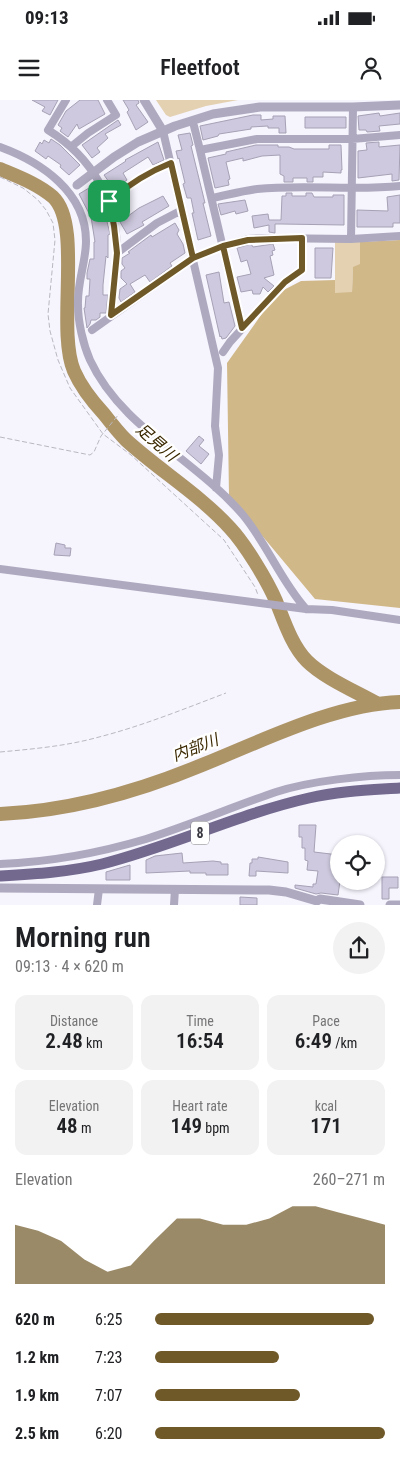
<!DOCTYPE html>
<html lang="en">
<head>
<meta charset="utf-8">
<style>
	:root { --surface:#fff; --page:#f2f2f2; --text:#202124; --muted:#757577; --accent:#705929 }
	body { margin:0; font-family:"Roboto Condensed","Noto Sans JP",sans-serif; background:var(--page); color:var(--text); height:100vh; display:flex; flex-direction:column; font-size:19px; white-space:nowrap }
	* { box-sizing:border-box; margin:0 }
	p { font-size:16px; color:var(--muted) }
	.icon { flex:none; width:28px; height:28px; fill:none; stroke:currentColor; stroke-width:2; stroke-linecap:round; stroke-linejoin:round }
	.map { position:relative; height:805px; overflow:hidden }
	.details { display:flex; flex-direction:column; background:var(--surface); flex:1 }
	.details>* { flex:none }
	.tools { position:absolute; left:330px; top:735px; display:grid; gap:10px }
	.tools a { display:grid; place-items:center; width:55px; height:55px; border-radius:50%; background:var(--surface); box-shadow:0 1px 4px #0004; font-size:25px }
	.pin { position:absolute; display:grid; place-items:center; width:42px; height:42px; color:#fff; margin:-21px; border-radius:10px; box-shadow:0 2px 8px #0006 }
	.round { display:grid; place-items:center; flex:none; width:52px; height:52px; border-radius:26px; background:var(--page) }
	.summary { display:flex; align-items:center; justify-content:space-between; height:85px; padding:0 15px }
	h1 { font-size:28px; font-weight:600; line-height:38px }
	.metrics { display:grid; grid-template-columns:repeat(3,1fr); gap:8px; height:85px; padding:5px 15px }
	.metrics div { display:grid; align-content:center; border-radius:12px; background:var(--page); text-align:center }
	.metrics b { font-size:21px; font-weight:600 }
	.metrics small { font-size:14px; font-weight:400 }
	.metrics p { font-size:14px }
	.chart { height:140px; padding:10px 15px }
	.chart p { display:flex; justify-content:space-between }
	.chart svg { width:100%; height:90px; margin-top:5px; fill:var(--accent); opacity:.7 }
	ul { padding:0 15px; list-style:none; font-size:16px }
	li { display:grid; grid-template-columns:80px 60px 1fr; align-items:center; height:38px }
	li i { height:12px; border-radius:6px; background:var(--accent) }
	.status { display:flex; justify-content:space-between; align-items:center; height:35px; padding:0 25px; background:var(--surface); direction:ltr }
	.status svg { height:14px; fill:currentColor }
	header { display:flex; justify-content:space-between; align-items:center; height:65px; padding:0 15px; background:var(--surface); font-size:22px; font-weight:600 }
	.map>svg:first-child { display:block }
</style>
</head>
<body>
<div class="status"><b>09:13</b><svg viewBox="0 0 49 12"><path d="M0 12V9h3v3zM5 12V6h3v6zM10 12V3h3v9zM15 12V0h3v12zM26 1h20v11H26zM47 4h2v5h-2z"/></svg></div>
<header><svg class="icon" aria-label="menu" viewBox="0 0 24 24"><path d="M4 6h16M4 12h16M4 18h16"/></svg>Fleetfoot<svg class="icon" aria-label="person" viewBox="0 0 24 24"><circle cx="12" cy="8" r="4"/><path d="M4 21q1-7 8-7t8 7"/></svg></header>
<div class="map">
<svg width="400" height="805" viewBox="0 0 400 805">
	<rect width="100%" height="100%" fill="#f6f4fd"/>
	<!-- green -->
	<path fill="#e3d1b1" d="M156,0H238L206,6L170,17L166,15Z
		M335,142H360V165L353,168L352,193H335Z"/>
	<!-- forest -->
	<path fill="#d1b889" d="M400,140V508L315,499L229,396L227,263L276,194L301,181L335,180V193L352,192L353,167L360,164V142Z"/>
	<g fill="none" stroke-linecap="round" stroke-linejoin="round">
		<!-- river -->
		<path stroke="#ac9466" stroke-width="14" d="M0,69C19,77 38,84 53,97C83,125 56,229 74,271C81,287 92,301 104,314C111,323 118,332 126,340C160,371 199,394 230,428C245,444 267,480 276,501C284,521 292,546 307,561C324,578 357,592 378,604
			M0,714C70,711 137,692 202,665C262,641 335,604 400,602"/>
	</g>
	<!-- building -->
	<path fill="#cec9de" stroke="#a6a1b5" d="M32,0H58L50,15L42,11L45,7Z
		M80,0H98L105,14L79,29L77,24L68,37L60,31L62,28L58,25L66,11Z
		M123,0H138L139,3L136,5L148,22L136,30L127,12L129,10Z
		M379,13L380,16L400,13V24L379,26L380,31L367,32L366,30H359L358,16Z
		M253,15H261V20L273,19V16H285L286,33H279V28H268V26L251,27V29L219,34L218,36L203,40L200,26Z
		M305,17H346V28H305Z
		M118,20L121,25L105,34L108,38L97,48L100,52L92,58L82,45Z
		M190,33L193,45L191,46L205,103H203L211,136L198,140L192,113H194L191,98H187L183,84L185,83L179,58L178,59L176,51L182,50L178,35Z
		M51,39L60,45L80,65L69,75L60,67L61,65L48,56L46,59L35,51L40,42L42,44L44,40L49,43Z
		M158,42L164,60L153,65L148,57L123,73L127,80L114,89L104,75L126,61L125,60Z
		M379,42V47L400,45L399,80L392,81V74L358,78V51L367,50L366,43Z
		M256,45H278V47H289L294,49H329V45H341L342,70H341V73L323,72V77H313V82H307V78H293V82H284V76L280,74V55L262,56L243,61V58L226,62L230,79L228,80L229,85L215,88L208,58L226,54V52Z
		M94,85L102,101L110,134L108,135V158L106,156L103,185V195H108L106,213H100V217L96,220H91L90,224L87,228L84,208H85L86,196H89L90,179H87V173L90,159H94V142H95L91,117L79,94Z
		M286,93H292V96H306V93H312L314,97H333V95H344V125L281,124H275V133L269,132V125L254,128L252,116L268,114L269,120H281L282,96H286Z
		M400,95V123H393V127H357V110L388,111L387,97Z
		M163,96L169,106L142,122L144,125L127,134L120,122L139,108Z
		M245,100L248,111L236,114L235,111L221,115L218,104Z
		M175,123L179,130L177,134L183,144L185,153L170,163L172,166L150,182L145,175L130,184L135,192L121,202L119,198L120,189L127,184L121,178V171L125,168L122,164V158L130,153L128,152L151,135L152,137Z
		M251,144L253,147L273,144L275,150L272,151L273,155L270,156L274,175L264,178L274,186L268,192L263,187L260,194H253L252,190L241,192L237,177L251,174L247,160L241,162L237,148Z
		M315,148H333L331,178H315Z
		M219,172L224,203L229,202L235,226L226,238L222,239L221,236L220,237L206,175Z
		M199,336L204,340L199,346L209,354L201,364L186,351Z
		M56,443L65,445V448H71L70,456L54,455Z
		M299,725H316L314,752L339,755L338,781H340L338,795L321,793L316,794L295,788V785L313,787V784H316L318,771L307,770L308,761L305,760V748H302V737H299Z
		M182,753L183,763L213,761L221,762V764H228V775H206V773H190V771L146,773V760L155,756Z
		M258,757L288,762V773L256,771V776H249L250,763H252V759H258Z
		M130,765V780H106V772Z
		M382,777H398V788H389V799H382Z
		M240,797L257,798V805H240Z"/>
	<g fill="none" stroke-linecap="round" stroke-linejoin="round">
		<!-- path -->
		<path stroke="#b9b7c0" stroke-width="1" stroke-dasharray="5 2.5" stroke-linecap="butt" d="M0,77L23,88L38,100L46,110L53,123L55,140L48,214L50,231L58,260L70,288L103,334L131,355L224,440L255,487L258,495
			M0,337L90,355L94,352L101,336L119,314
			M0,652C33,649 67,646 99,637C142,626 184,609 226,593"/>
		<!-- minor -->
		<path stroke="#aea9bf" stroke-width="8" d="M66,0L48,30C92,57 118,102 117,154C116,175 113,195 111,215
			M194,26L200,50
			M163,31L218,268L215,326L219,355L216,388
			M72,46L88,33L116,15L107,0
			M0,47C41,62 86,92 86,141C86,162 77,183 78,205C78,222 83,244 90,260C121,327 196,360 243,415C267,444 281,481 306,509
			M212,98C227,95 242,91 257,89C305,84 353,91 400,86
			M109,101C128,85 148,72 171,63
			M351,139L353,7
			M117,153L157,123L182,110
			M242,229L200,50L257,39H352L400,35
			M92,230L193,158L223,146L248,139L263,138L351,139L400,136
			M223,252L230,242L285,182L302,170V138
			M0,469L306,509L332,510L400,520
			M0,764C50,762 99,753 146,739C190,725 232,707 276,692C310,681 364,675 400,675
			M97,805L99,789
			M174,805L175,789"/>
		<!-- tertiary -->
		<path stroke="#aea9bf" stroke-width="9" d="M144,0L163,31
			M77,85L114,57L138,42L175,26L213,14L260,7H353L400,5
			M0,788L269,790L286,792L317,801L320,799L360,805
			M390,805H400"/>
		<!-- primary -->
		<path stroke="#73698f" stroke-width="11" d="M0,776C34,774 69,772 102,764C173,746 238,714 309,698C339,691 370,690 400,688"/>
	</g>
	<g fill="none" stroke-linecap="round" stroke-linejoin="round">
		<!-- route casing -->
		<g stroke="#fff" stroke-width="10">
			<path id="route" d="M109,101C128,85 148,72 171,63L193,158L223,146L242,228L285,182L302,170V138L248,140L223,146L193,158L111,215L117,153L114,126L109,101"/>
		</g>
		<!-- route -->
		<use href="#route" stroke="#705929" stroke-width="6"/>
	</g>
	<g text-anchor="middle" stroke-width="5" stroke-linejoin="round" paint-order="stroke">
		<!-- shield labels -->
		<rect fill="#fff" stroke="#747379" stroke-width="1" x="191" y="721.5" width="18" height="23" rx="4"/>
		<g font-size="14" font-weight="bold" fill="#393740">
			<text x="200" y="738">8</text>
		</g>
		<!-- water labels -->
		<g font-size="16" font-style="italic" fill="#3a2800" stroke="#fff">
			<text transform="translate(157 342) rotate(41)" y="6">足見川</text>
			<text transform="translate(195 647) rotate(-21)" y="6">内部川</text>
		</g>
	</g>
</svg>
<div class="tools">
<a><svg class="icon" aria-label="locate" viewBox="0 0 24 24"><circle cx="12" cy="12" r="6"/><path d="M12 2v4M12 18v4M2 12h4M18 12h4"/></svg></a>
</div>
<div class="pin" style="left:109px;top:101px;background:#1e9e55"><svg class="icon" aria-label="arrive" viewBox="0 0 24 24"><path d="M6 21V4h12l-3 4 3 4H6"/></svg></div>
</div>
<section class="details">
<div class="summary"><div><h1>Morning run</h1><p>09:13 · 4 × 620 m</p></div><a class="round"><svg class="icon" aria-label="share" viewBox="0 0 24 24"><path d="M12 15V3M7 8l5-5 5 5M5 13v7h14v-7"/></svg></a></div>
<div class="metrics">
<div><p>Distance</p><b>2.48<small> km</small></b></div>
<div><p>Time</p><b>16:54</b></div>
<div><p>Pace</p><b>6:49<small> /km</small></b></div>
</div>
<div class="metrics">
<div><p>Elevation</p><b>48<small> m</small></b></div>
<div><p>Heart rate</p><b>149<small> bpm</small></b></div>
<div><p>kcal</p><b>171</b></div>
</div>
<div class="chart"><p><span>Elevation</span>260–271 m</p>
<svg viewBox="0 0 160 44" preserveAspectRatio="none"><path d="M0 44V15L10 18L20 23L30 32L40 38L50 35L60 23L70 12L80 12L90 15L100 15L110 12L120 6L130 6L140 9L150 12L160 15V44z"/></svg>
</div>
<ul>
<li><b>620 m</b>6:25<i style="width:95%"></i></li>
<li><b>1.2 km</b>7:23<i style="width:54%"></i></li>
<li><b>1.9 km</b>7:07<i style="width:63%"></i></li>
<li><b>2.5 km</b>6:20<i style="width:100%"></i></li>
</ul>
</section>
</body>
</html>
